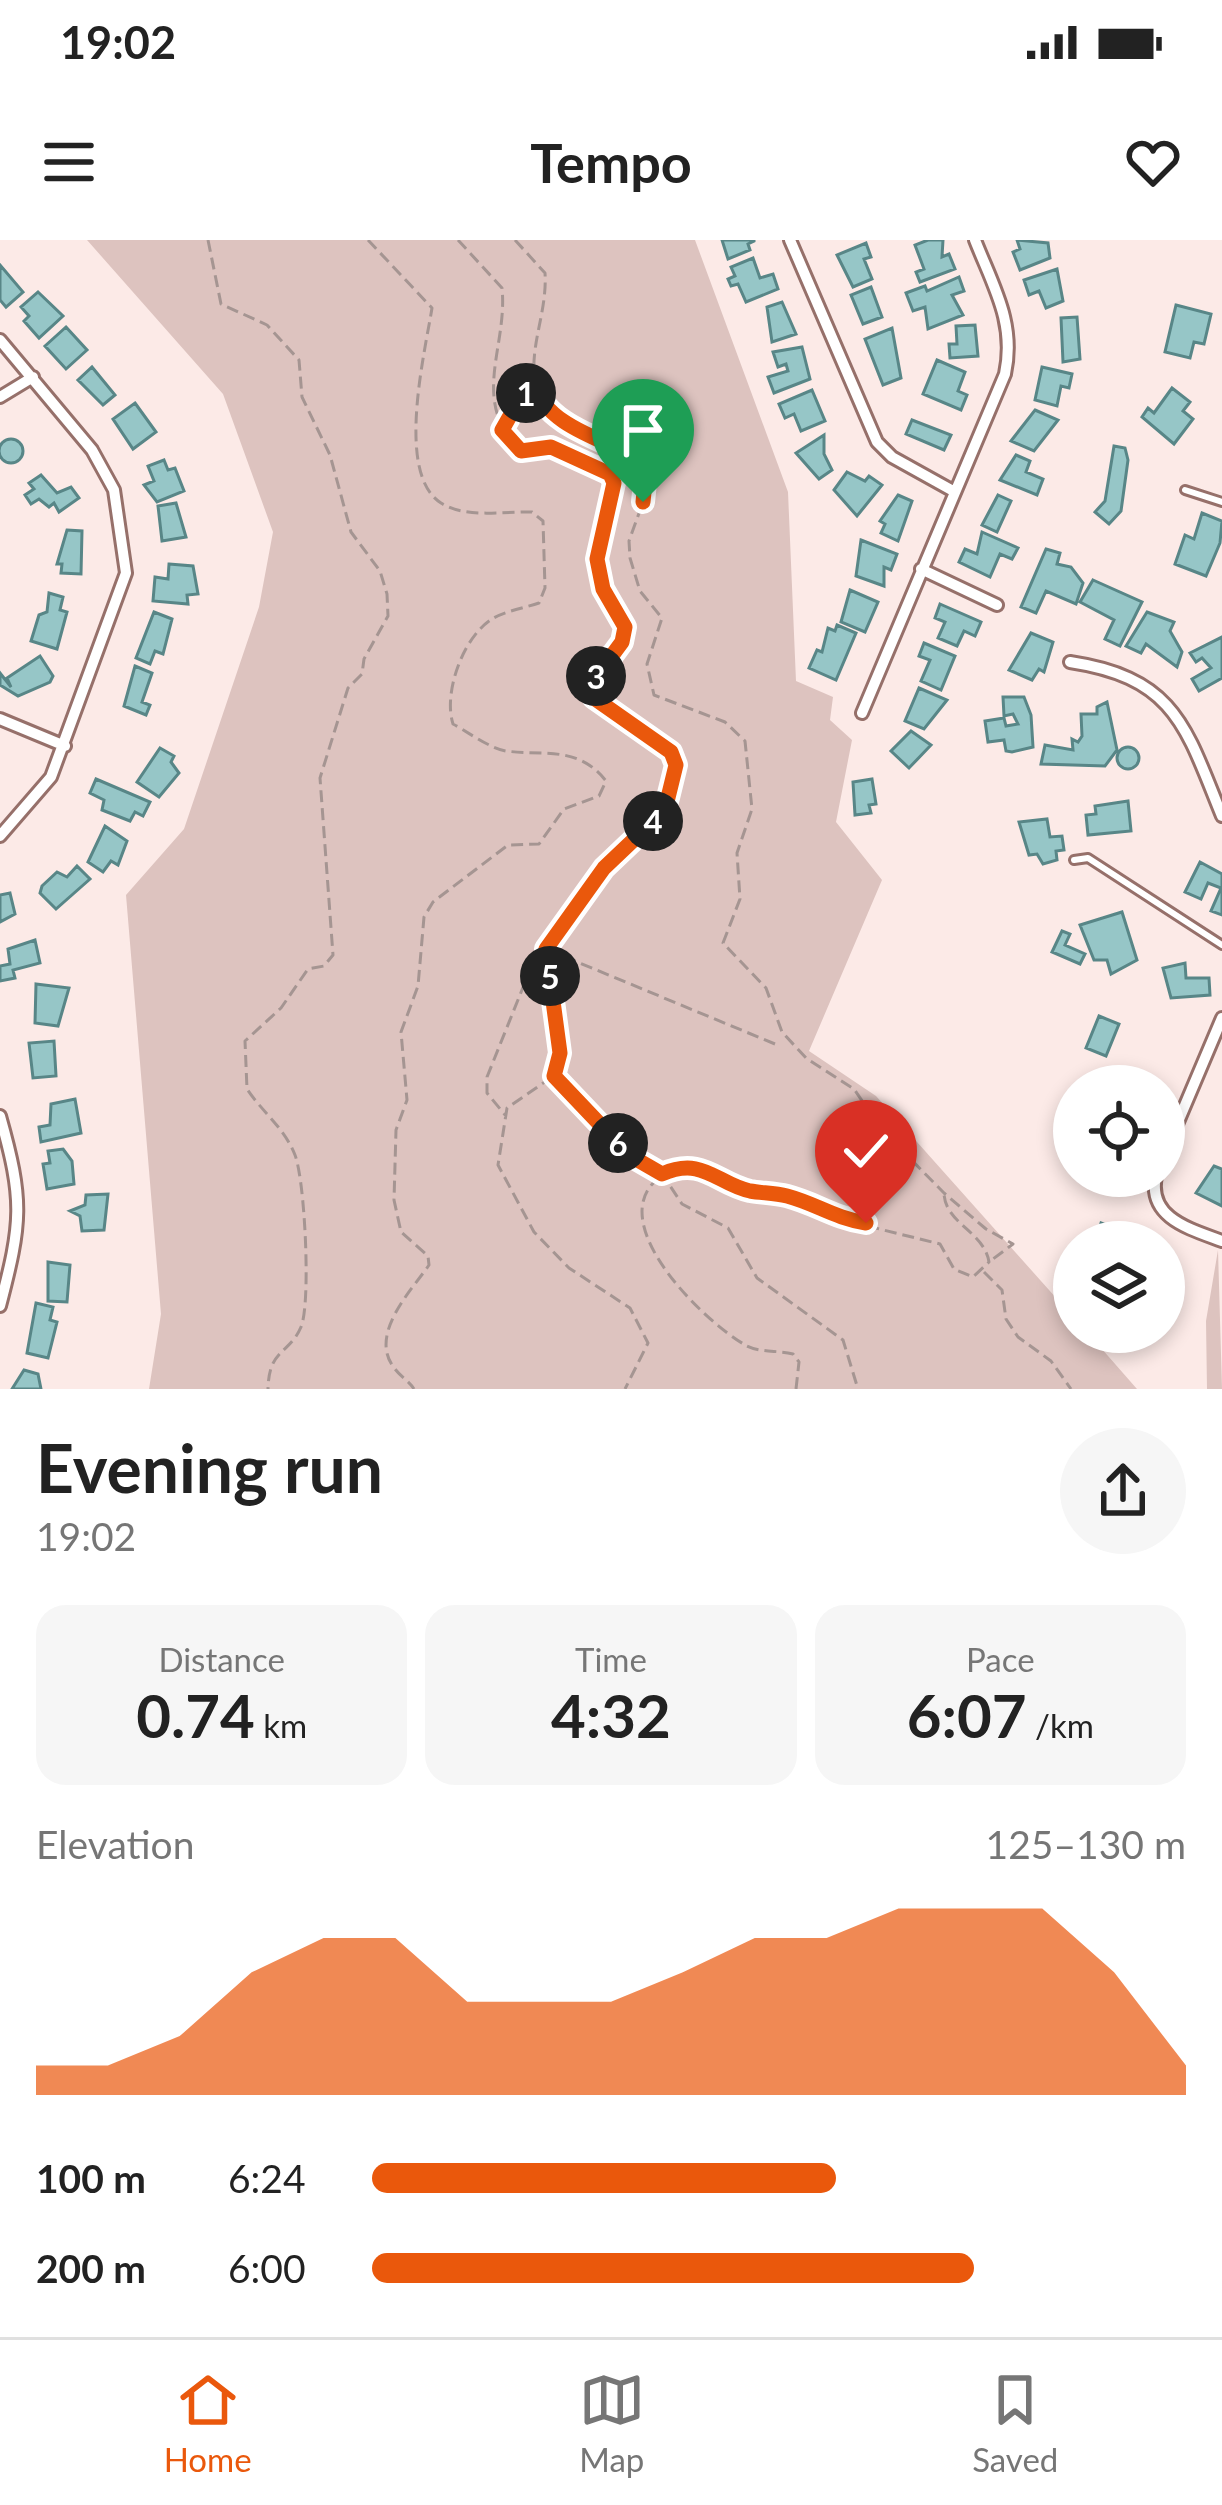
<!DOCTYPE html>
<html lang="en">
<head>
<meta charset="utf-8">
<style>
	:root { --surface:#fff; --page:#f6f6f6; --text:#222; --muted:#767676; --line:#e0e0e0; --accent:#ea580c }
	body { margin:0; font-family:Lato,sans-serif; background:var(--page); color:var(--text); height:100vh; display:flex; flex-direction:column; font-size:45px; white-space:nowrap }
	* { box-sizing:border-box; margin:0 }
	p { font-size:39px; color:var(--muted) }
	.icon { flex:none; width:66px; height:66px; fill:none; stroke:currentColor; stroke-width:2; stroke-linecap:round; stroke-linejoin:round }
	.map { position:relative; height:1149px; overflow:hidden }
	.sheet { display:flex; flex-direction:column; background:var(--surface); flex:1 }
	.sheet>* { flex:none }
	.tools { position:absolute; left:1053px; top:825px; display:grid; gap:24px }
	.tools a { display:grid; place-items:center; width:132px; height:132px; border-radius:50%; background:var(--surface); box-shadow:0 6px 18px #0003; font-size:60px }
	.pin { position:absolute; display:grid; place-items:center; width:102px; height:102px; color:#fff; margin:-123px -51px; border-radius:50% 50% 50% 0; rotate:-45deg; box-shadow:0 0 12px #0007 }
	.pin .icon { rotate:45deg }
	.km { position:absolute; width:60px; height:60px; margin:-30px; border-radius:50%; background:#222; color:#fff; font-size:33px; line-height:60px; text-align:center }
	.round { display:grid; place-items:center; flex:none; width:126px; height:126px; border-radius:63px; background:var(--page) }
	.overview { display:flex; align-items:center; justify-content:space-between; height:204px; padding:0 36px }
	h1 { font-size:66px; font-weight:700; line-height:90px }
	.metrics { display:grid; grid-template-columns:repeat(3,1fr); gap:18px; height:204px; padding:12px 36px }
	.metrics div { display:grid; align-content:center; border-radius:30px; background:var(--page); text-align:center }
	.metrics b { font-size:60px; font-weight:700 }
	.metrics small { font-size:33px; font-weight:400 }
	.metrics p { font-size:33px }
	.chart { height:336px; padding:24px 36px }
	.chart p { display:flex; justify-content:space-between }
	.chart svg { width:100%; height:216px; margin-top:12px; fill:var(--accent); opacity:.7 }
	ul { padding:0 36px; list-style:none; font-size:39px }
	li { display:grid; grid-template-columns:192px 144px 1fr; align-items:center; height:90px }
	li i { height:30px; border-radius:15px; background:var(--accent) }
	.status { display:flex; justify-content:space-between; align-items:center; height:84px; padding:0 60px; background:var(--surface); direction:ltr }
	.status svg { height:33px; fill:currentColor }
	header { display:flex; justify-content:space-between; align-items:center; height:156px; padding:0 36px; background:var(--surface); font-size:54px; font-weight:700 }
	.tabs { display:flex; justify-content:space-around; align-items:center; height:168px; border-top:3px solid var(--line); background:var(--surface); font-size:33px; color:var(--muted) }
	.tabs a { display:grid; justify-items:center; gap:6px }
	.tabs .selected { color:var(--accent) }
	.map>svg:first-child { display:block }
</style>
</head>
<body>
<div class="status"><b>19:02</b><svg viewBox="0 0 49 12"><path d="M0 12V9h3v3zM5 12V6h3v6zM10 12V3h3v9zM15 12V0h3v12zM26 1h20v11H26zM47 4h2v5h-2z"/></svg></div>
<header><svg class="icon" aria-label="menu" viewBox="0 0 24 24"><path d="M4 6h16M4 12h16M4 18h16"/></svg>Tempo<svg class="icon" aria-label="heart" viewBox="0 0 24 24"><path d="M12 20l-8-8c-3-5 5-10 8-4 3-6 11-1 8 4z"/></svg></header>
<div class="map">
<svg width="1222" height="1149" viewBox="0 0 1222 1149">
	<rect width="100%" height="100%" fill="#fceae7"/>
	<!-- green -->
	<path fill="#ddc3bf" d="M87,0H695L788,252L796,441L833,457L830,480L852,500L836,582L882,640L809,811L876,856L1074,1078V1092H1087L1137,1149H149L161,1074L126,655L184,589L259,367L273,292L223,154Z
		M1218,1010L1222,1149H1207L1206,1081Z"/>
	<!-- building -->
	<path fill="#96c6c7" stroke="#588687" stroke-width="3" d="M722,0H754V1L748,4L750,10L728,19Z
		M928,0H943L942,17L949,14L955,29L920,42L916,32L924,29L915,5Z
		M1017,0L1048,3L1050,18L1020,30L1013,12L1020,9Z
		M866,3L871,17L864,19L872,39L853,47L837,15Z
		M753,18L760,38L773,34L778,49L746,62L738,44L731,46L728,39L735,36L731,27Z
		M0,25L23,52L6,67L0,60Z
		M1057,29L1063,61L1046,68L1039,51L1029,55L1024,40Z
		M959,37L964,51L952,55L963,75L928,89L925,67L913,71L906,53L925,46L927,51Z
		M871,47L882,77L863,84L851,55Z
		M38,52L63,76L39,98L24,81L29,76L21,67Z
		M782,62L796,94L772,102L767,67Z
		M1176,65L1211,74L1204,104L1194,102L1190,118L1165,112Z
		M1077,77L1080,119L1063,122L1061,78Z
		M975,85L978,116L950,118L949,104H957L956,86Z
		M66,87L87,110L66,129L45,106Z
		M892,88L901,138L883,145L865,99Z
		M802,107L810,139L774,153L768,137L788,131L786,124L778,127L773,112Z
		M937,120L965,132L958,151L967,155L961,170L923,154Z
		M92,127L115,155L103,165L78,140Z
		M1042,127L1072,134L1069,148L1061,146L1057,166L1035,160Z
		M1172,148L1190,162L1183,171L1193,179L1174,204L1142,177L1148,168L1154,173Z
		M812,150L825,181L801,191L794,174L785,178L779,164Z
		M135,163L156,192L133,209L113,179Z
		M1035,170L1058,180L1034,211L1011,201Z
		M912,180L951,195L944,210L906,194Z
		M824,195V214L832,230L819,239L796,213Z
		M-1 211a12 12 0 1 1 24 0a12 12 0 1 1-24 0Z
		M1114,206L1125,208L1128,220L1121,271L1109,284L1095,272L1105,261Z
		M1016,215L1030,221L1026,232L1043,239L1037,255L1000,240Z
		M164,220L168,230L175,228L184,251L157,262L144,245L154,241L148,226Z
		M847,232L865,241L869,236L882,245L857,276L834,250Z
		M41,235L57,253L71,247L79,258L59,272L54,263L49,267L39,259L31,264L25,255L34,249L29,243Z
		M898,255L912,261L898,301L881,293L885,284L880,281Z
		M998,255L1011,261L997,292L982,285Z
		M176,263L186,297L162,301L158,266Z
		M1202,273L1222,281L1220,303L1206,336L1175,324L1185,295L1194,299Z
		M67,290L82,291L81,334L61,333L62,324H57Z
		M982,292L1018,308L1012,319L1000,314L990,337L959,322L965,309L977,314Z
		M861,300L897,314L891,330L884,327V346L856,336Z
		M1046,309L1060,313L1057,324L1071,327L1083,343L1076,364L1046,351L1036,373L1021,367Z
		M169,324L193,326L198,354L187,355L188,364L153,361L155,337L168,339Z
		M1093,340L1142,362L1120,406L1105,399L1114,380L1080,362Z
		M850,350L878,362L865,392L841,382Z
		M49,353L63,357L60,370L67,372L57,409L31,401L39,375L47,372Z
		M940,364L981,382L975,396L964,391L957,406L938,398L945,382L935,378Z
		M154,372L172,379L163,414L155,411L150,424L136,418Z
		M1147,372L1174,382L1170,391L1182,412L1177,427L1146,404L1141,413L1126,406Z
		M837,385L856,393L836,440L809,428L817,410L822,412L828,388L835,391Z
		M1031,393L1053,402L1044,432L1039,429L1032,440L1009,430Z
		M1222,397V438L1199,451L1192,439L1211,428L1202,418L1196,422L1190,413Z
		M924,403L955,416L941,450L921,441L930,420L919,416Z
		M40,416L53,436L50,442L18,456L0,445V433L11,447L7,438Z
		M135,426L152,433L142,462L150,465L146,475L124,466Z
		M919,448L947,460L924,489L905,481Z
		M1003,457H1024L1031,475L1033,507L1012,512L1006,511L1004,500L988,502L985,481L1004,478L1006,486L1018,484L1013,474L1004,476Z
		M1107,462L1117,510L1105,526L1041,524L1045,505L1073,510L1072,499L1078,502L1082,496L1081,474H1097V467Z
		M911,491L931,505L909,528L891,511Z
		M1117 518a11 11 0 1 1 22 0a11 11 0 1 1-22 0Z
		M160,508L174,516L171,522L179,533L159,557L137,542Z
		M96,539L150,562L143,576L135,572L130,581L102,570L104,560L90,553Z
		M872,539L876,564L869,565L871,573L855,575L853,542Z
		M1128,561L1131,591L1088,595L1086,575L1096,574L1095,566Z
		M1047,579L1050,597L1062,596L1064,610L1056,611L1057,620L1043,624L1037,614L1029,615L1019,582Z
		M105,586L127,601L118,625L111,621L103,632L88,622Z
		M1200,622L1222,634V675L1211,671L1221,648L1208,643L1201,659L1185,652Z
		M77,626L90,639L56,669L40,653L42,646L57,632L67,637Z
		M10,653L15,674L0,682V655Z
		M1122,672L1137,720L1111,734L1107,720H1094L1080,685Z
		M1062,691L1070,694L1065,705L1085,714L1080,724L1052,712Z
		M35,700L40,723L13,730L15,738L0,741V726L10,724L8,709Z
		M1185,723L1186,738H1209L1210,755L1171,758L1163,728Z
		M36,744L69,748L58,786L35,783Z
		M1099,776L1119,784L1106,816L1086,808Z
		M54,801L56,836L33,838L29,803Z
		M75,859L81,893L41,902L39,887L50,885L51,864Z
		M63,909L72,921L74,944L47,949L43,924L50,923L48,911Z
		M1214,926L1222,929V966L1196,953Z
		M108,954L104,990L82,991L80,976L70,971L85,965L86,955Z
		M1101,983L1123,992L1120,998L1127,1002H1095Z
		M48,1022L70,1025L67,1062L48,1061Z
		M36,1063L53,1067L50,1080L57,1082L48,1118L27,1113Z
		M24,1130L38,1134L41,1149H12Z"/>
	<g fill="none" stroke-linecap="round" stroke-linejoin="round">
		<!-- service casing -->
		<g stroke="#96706a" stroke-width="12">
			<path id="service" d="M1185,250L1222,262
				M1074,620L1088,618L1222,705"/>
		</g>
		<!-- minor casing -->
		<g stroke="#96706a" stroke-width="16">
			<path id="minor" d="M790,0L877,202L892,217L955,252
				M0,100L92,210L114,250L126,333L51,537L0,596
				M0,157L33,137
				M921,329L997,365
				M1070,422C1176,438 1186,488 1222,576
				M862,473L1005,134C1016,83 993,46 975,0
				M0,479L65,506
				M0,876C24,961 22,982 0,1066
				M1164,915L1222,778
				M1156,936C1147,978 1190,989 1222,1001"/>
		</g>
		<!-- path -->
		<path stroke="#a59592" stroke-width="3" stroke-dasharray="12 6" stroke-linecap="butt" d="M208,0L221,64L267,85L299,120L302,157L330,215L351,292L380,331L387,354L388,376L364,419L362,434L348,448L320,538L333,715L324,726L308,729L281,768L245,801L247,849C262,872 284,887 295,915C305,941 311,1063 301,1087C289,1115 269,1108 268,1149
			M368,0L432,68C425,112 395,234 441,263C466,279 503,271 532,272L543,281L545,348L539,363C524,368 505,371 492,379C463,397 443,453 453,484C468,492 489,508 506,511C543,516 578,505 606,541L599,556L564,569L539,604L508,605L433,662L424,677L418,746L401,792L407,860L396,890L394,960L401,992L428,1016L429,1025C412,1050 367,1095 395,1129C401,1137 409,1141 414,1149
			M458,0L502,48C508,108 469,161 521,211L551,207L611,234L614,243L597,319L603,349L625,387L622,402L591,444L594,457L671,512L676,525L665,570L604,628L532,725L487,837V853L506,876
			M515,0L545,33C548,81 520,120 543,167L647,223L643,262L629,301L630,318L640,351L662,378L647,424L654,455L725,482L745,501L752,569L737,613L740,659L723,703L766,748L782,792L806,818L854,849L882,890L944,953L986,989L1013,1004L989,1022
			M503,189L519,159L535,145
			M775,804L546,709L560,813L554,836L629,915L659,929L682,964L728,988L757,1038L843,1100L858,1149
			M552,837L507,868L498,925L534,992L569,1028L630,1068L648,1103L625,1149
			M984,1032L1002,1050L1006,1079L1018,1097L1051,1121L1071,1149
			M796,1149L799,1122L793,1114C777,1110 762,1113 747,1106C700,1080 587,967 674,929L694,928L726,937L746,951L803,961L831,977L940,1004L954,1029L973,1037L989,1022C984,991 945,984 944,953"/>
		<!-- service -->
		<use href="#service" stroke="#fff" stroke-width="6"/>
		<!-- minor -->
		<use href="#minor" stroke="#fff" stroke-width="10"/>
	</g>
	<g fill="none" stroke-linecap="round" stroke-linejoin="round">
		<!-- route casing -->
		<g stroke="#fff" stroke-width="24">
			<path id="route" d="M643,262L647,223C611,201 546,188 535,145L519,160L502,190L521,211L551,207L610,234L614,243L597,319L603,349L625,387L622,402L591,444L594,458L671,512L676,525L665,570L604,628L546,709L560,813L554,836L629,915L662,934C703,916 717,944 750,951C762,953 775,953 787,956C817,964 834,978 866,983"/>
		</g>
		<!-- route -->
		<use href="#route" stroke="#ea580c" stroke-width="15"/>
	</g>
</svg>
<div class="tools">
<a><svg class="icon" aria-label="locate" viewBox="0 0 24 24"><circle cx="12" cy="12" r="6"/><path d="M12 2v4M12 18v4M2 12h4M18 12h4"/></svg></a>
<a><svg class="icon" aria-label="layers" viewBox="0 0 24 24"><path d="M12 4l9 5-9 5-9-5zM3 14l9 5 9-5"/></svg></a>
</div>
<div class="pin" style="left:643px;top:262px;background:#1e9e55"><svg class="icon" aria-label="arrive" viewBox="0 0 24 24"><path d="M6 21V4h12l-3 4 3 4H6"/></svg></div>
<div class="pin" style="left:866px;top:983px;background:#d93025"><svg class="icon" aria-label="check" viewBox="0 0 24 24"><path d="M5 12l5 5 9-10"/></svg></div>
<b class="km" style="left:526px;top:153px">1</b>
<b class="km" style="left:596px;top:436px">3</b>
<b class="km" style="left:653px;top:581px">4</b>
<b class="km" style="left:550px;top:736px">5</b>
<b class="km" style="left:618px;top:903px">6</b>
</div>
<section class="sheet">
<div class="overview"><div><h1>Evening run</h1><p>19:02</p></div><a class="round"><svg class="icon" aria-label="share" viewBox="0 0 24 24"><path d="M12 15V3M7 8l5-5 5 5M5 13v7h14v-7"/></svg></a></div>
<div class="metrics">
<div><p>Distance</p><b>0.74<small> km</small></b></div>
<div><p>Time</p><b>4:32</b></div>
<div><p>Pace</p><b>6:07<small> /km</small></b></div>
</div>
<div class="chart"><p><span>Elevation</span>125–130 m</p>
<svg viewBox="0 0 160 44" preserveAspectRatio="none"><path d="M0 44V38L10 38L20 32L30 19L40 12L50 12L60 25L70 25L80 25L90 19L100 12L110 12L120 6L130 6L140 6L150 19L160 38V44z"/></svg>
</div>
<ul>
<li><b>100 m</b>6:24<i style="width:57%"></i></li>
<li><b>200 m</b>6:00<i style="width:74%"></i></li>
</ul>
</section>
<nav class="tabs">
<a class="selected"><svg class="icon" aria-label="home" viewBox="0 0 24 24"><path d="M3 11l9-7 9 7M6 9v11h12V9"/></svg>Home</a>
<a><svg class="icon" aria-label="map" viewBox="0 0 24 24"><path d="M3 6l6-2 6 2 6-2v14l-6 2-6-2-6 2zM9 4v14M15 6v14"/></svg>Map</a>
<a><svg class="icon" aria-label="saved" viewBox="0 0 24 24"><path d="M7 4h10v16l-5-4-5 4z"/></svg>Saved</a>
</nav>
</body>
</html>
